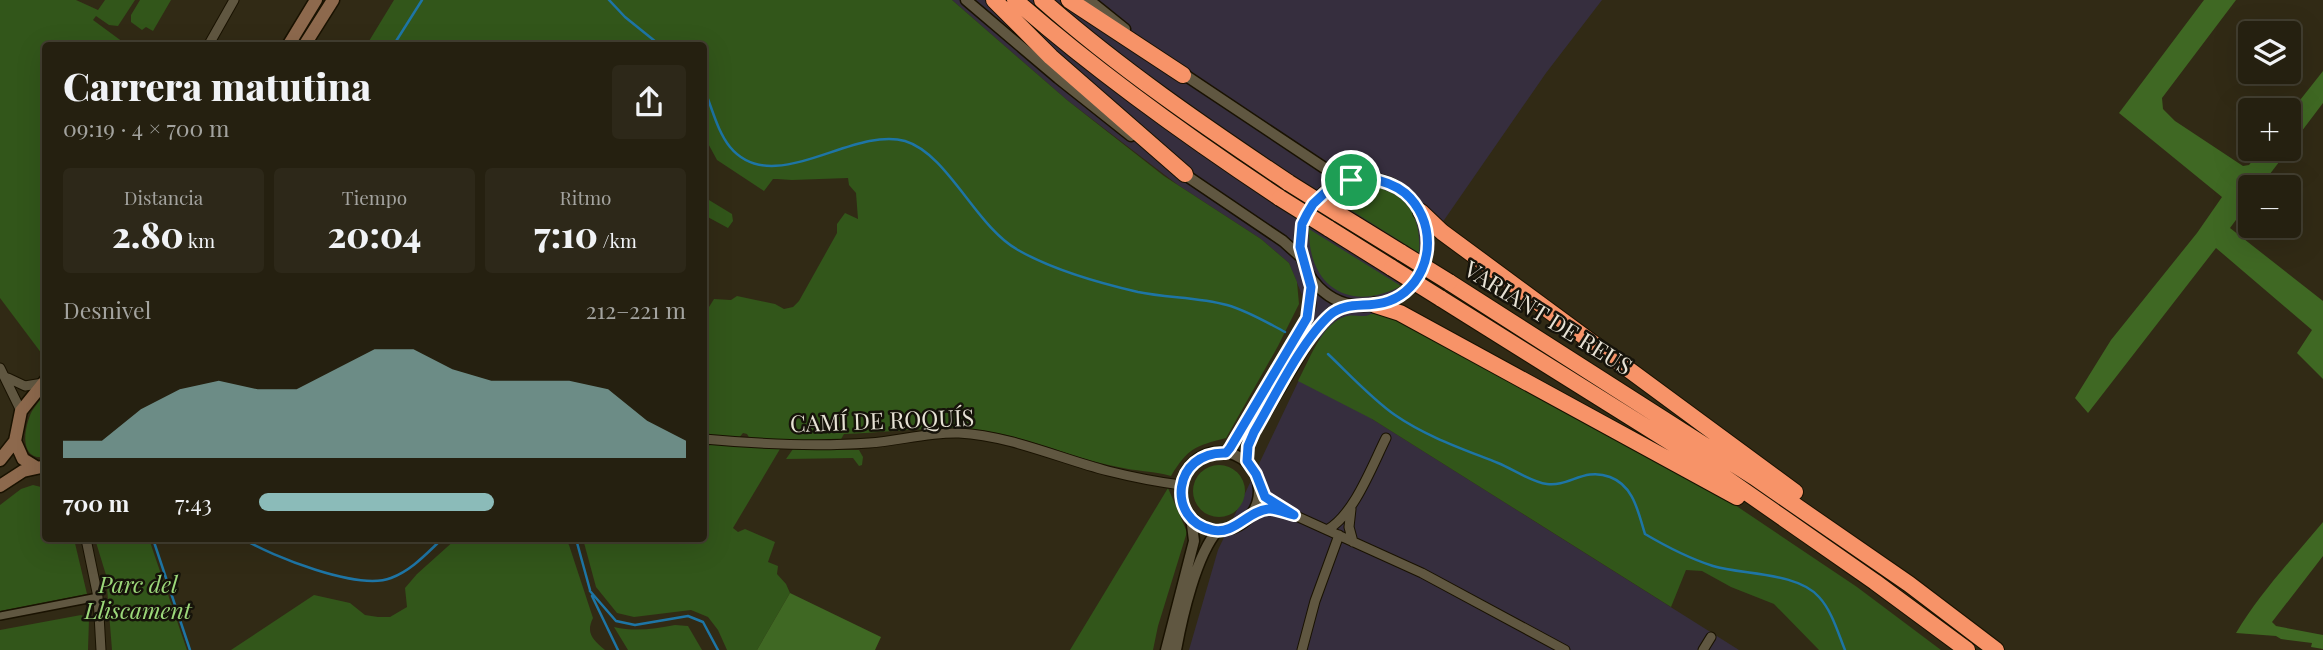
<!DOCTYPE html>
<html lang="es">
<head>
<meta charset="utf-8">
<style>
	:root { --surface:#252010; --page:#2d2819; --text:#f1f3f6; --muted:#a3a39f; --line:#423e30; --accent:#8bbbb9 }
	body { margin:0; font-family:"Playfair Display",serif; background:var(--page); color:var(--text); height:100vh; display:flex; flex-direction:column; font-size:26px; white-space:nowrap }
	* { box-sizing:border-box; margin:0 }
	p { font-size:23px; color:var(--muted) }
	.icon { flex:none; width:38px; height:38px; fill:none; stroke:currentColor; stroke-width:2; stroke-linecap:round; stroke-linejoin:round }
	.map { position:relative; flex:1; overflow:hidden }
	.sheet { position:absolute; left:42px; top:42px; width:665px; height:500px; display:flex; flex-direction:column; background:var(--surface); border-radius:7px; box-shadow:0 7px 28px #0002,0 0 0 2px var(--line) }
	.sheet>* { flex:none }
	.buttons { position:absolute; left:2238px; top:21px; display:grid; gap:14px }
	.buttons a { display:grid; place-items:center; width:63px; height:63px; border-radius:7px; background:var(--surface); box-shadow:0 7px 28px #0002,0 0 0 2px var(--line); font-size:35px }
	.pin { position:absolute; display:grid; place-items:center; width:60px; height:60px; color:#fff; margin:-30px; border:4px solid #fff; border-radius:50%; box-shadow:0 2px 7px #0007 }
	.round { display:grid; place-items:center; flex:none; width:74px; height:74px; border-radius:7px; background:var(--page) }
	.summary { display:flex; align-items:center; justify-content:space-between; height:119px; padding:0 21px }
	h1 { font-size:38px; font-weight:800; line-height:52px }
	.stats { display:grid; grid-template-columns:repeat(3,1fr); gap:10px; height:119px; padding:7px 21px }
	.stats div { display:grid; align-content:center; border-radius:7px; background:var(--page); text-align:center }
	.stats b { font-size:35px; font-weight:800 }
	.stats small { font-size:19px; font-weight:400 }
	.stats p { font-size:19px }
	.chart { height:196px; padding:14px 21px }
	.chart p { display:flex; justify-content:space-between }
	.chart svg { width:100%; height:126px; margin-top:7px; fill:var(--accent); opacity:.7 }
	ul { padding:0 21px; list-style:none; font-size:23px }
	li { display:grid; grid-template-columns:112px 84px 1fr; align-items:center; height:52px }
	li i { height:18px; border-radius:9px; background:var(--accent) }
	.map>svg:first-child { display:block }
</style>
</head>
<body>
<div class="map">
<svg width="2323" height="650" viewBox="0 0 2323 650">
	<rect width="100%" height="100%" fill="#312a15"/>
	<!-- industrial -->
	<path fill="#362e3e" d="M952,0H1602L1546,73L1379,314L1372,419L1739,650H1189L1218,550L1298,382L1322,344L1289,263L1261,239L1178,185L1118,139L1067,100Z"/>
	<!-- green -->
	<path fill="#32561a" d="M0,0H76L98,10L105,0H135L118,26L109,25L96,16L93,20L127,45L46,46V274L43,279L46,282L45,358L0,298Z
		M140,0H171L153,31L146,27L142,30L131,22V15Z
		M394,0H952L1067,100L1164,176L1261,239L1289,263L1297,282L1299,304L1278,346L1226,438C1195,446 1188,448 1171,476C1153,471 1135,471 1118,467C1066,457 1015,430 962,429C923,427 883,433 844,434L840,441L750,439L747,434L743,433L738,439L704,436V315L714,299L731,300L737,296L775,304L784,309L793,307L799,301L837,233V224L845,213L858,219L856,193L849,185L848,178L792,180L777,179H773L764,191L717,160L704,136V46H366Z
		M1362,185C1403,189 1422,212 1419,253L1330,197L1345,189Z
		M704,197L732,214L733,221L728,228L704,215Z
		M1309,229L1401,286C1350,313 1308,287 1309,229Z
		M1371,314H1379L1400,321L1565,413L1729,501L1857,587L1941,650H1819L1774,604L1731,587L1702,571L1686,570L1671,607L1372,419L1298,381C1309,361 1321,325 1344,317C1354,313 1362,319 1371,314Z
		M45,393V457C18,461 24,427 32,411C36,405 41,399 45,393Z
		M714,444L780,449L733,528L738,532L745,529L775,542L768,562L778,566L777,574L786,584L790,593L757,650H727L718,630L708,617L691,610L634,617L617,613L596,587L583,539H704V449L707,446Z
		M793,449L859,450L863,457L862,465L859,466L853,458L786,459Z
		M1193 491a26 26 0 1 1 52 0a26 26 0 1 1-52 0Z
		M33,485L45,488L46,539H74L87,594L0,611V505L21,489Z
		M1168,488L1187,532L1158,626L1153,650H1070Z
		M95,539H149L187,650H112L106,575Z
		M456,539H565L569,545L593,618C585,634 594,640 605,650H231L314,595L350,603L365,615L378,617H390L407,607L405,588L417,574Z
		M81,615L89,619L88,650H0V630Z
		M675,625L688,626L702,650H628L614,627C635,632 654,629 675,625Z"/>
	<!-- forest -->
	<path fill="#3f6823" d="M2204,0H2236L2162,98L2163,109L2175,121L2243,166L2249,165L2262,149H2289L2260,187H2250V201L2230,228L2323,301V379L2297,353L2312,330L2216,248L2088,413L2075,398L2111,340L2197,233L2222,197L2119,113Z
		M2323,71V103L2289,148V114Z
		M2323,522V556L2272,622L2276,626L2323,635V649L2311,647L2312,643L2281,639L2276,636L2236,633C2260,593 2293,558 2323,522Z
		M790,593L881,637L875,650H757Z"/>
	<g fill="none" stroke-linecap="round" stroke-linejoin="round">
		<!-- stream -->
		<path stroke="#1e75a5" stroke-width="2.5" d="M609,0L625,17L661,46
			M393,46L422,0
			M704,89C712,107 717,131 730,147C773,199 852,126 905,141C948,154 976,227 1018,250C1053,270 1099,283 1138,292C1167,298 1198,297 1227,305C1248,311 1266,322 1285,332
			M1328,354C1348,373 1373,400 1395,415C1427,437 1463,449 1498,463C1513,469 1531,482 1547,484C1569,487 1584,467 1610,477C1634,486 1638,512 1645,534C1667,547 1688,558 1713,566C1743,575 1797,572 1819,597C1832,611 1838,633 1845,650
			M153,539L190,650
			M243,539C272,556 358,591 391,578C412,570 426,554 442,539
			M576,539L590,590
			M590,591L616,621L635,625L688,616L703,622L718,650
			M592,596L618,650"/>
		<!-- pedestrian casing -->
		<g stroke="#191201" stroke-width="10">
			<path id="pedestrian" d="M0,616L98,597"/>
		</g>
		<!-- minor casing -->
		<g stroke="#191201" stroke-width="11">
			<path id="minor" d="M208,46L234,0
				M0,368L21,411
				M8,378L25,386L43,383
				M704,439C758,444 813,447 869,443C899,441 928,432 959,433C1011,436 1058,458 1108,471C1132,477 1157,482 1181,485
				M1259,483L1265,497L1294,515L1422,573L1565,650
				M1351,509L1349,527L1353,542
				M1248,518C1261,510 1268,508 1282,512
				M1327,530C1354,515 1372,466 1386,438
				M86,539L98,597L101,650
				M1302,650L1315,601L1339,535
				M1703,650L1711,637"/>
		</g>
		<!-- tertiary casing -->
		<g stroke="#191201" stroke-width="13">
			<path id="tertiary" d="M966,0L1058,78L1131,136
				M1089,0L1125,29
				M1179,71L1326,169L1351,180
				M1181,172L1283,241L1302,258
				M1300 242a64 64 0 1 1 128 0a64 64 0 1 1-128 0Z
				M1181 491a39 39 0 1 1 78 0a39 39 0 1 1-78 0Z
				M1226,453L1239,436L1302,329L1310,306V277
				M1247,461L1248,446L1254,432L1312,335L1331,313L1350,305
				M1166,650L1194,541L1191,517
				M1176,650C1182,617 1196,555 1218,530"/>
		</g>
		<!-- secondary casing -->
		<g stroke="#191201" stroke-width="15">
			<path id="secondary" d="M288,46L316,0
				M304,46L333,0
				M15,441L23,459L36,467
				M0,460L15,441L21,411L46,380
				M0,486L23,471L46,466"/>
		</g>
		<!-- motorway casing -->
		<g stroke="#191201" stroke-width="18">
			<path id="motorway" d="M994,0L1051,57L1185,174
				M1015,0C1098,73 1188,137 1280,198
				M1042,0C1119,68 1204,126 1289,183
				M1069,0L1183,75
				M1421,212L1442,232L1795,492
				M1337,213L1402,253
				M1328,228L1392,268
				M1449,282L1754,477L1909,584L1996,650
				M1440,298L1710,467L1875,582L1967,650
				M1375,305L1400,313L1737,497"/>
		</g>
		<!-- pedestrian -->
		<use href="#pedestrian" stroke="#605741" stroke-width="7"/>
		<!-- minor -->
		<use href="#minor" stroke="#605741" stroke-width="9"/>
		<!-- tertiary -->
		<use href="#tertiary" stroke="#605741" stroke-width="10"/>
		<!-- secondary -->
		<use href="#secondary" stroke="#8d694d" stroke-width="12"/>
		<!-- motorway -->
		<use href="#motorway" stroke="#f79368" stroke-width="16"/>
		<!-- motorway-bridge casing -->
		<g stroke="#191201" stroke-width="18" stroke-linecap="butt">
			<path id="motorway-bridge" d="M1289,183L1337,213
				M1280,198L1328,228
				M1402,253L1449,282
				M1392,268L1440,298"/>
		</g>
		<!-- motorway-bridge -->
		<use href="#motorway-bridge" stroke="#f79368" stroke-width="16"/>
	</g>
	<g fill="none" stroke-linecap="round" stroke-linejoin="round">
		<!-- route casing -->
		<g stroke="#fff" stroke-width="14">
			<path id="route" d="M1366,178C1380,180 1394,184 1405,193C1435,219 1435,267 1405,292C1378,314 1350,297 1330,315C1302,340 1274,398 1254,432L1248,446L1247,461L1256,474L1265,497L1294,515C1286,513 1275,508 1268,509C1247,511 1235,535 1212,530C1166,520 1172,451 1226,453L1230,448L1307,318L1311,287L1300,247L1302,224L1307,214L1313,204L1330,188L1351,180Z"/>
		</g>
		<!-- route -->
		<use href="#route" stroke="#1a73e8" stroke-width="9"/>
	</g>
	<g text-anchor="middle" stroke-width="5" stroke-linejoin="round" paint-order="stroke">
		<!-- street labels -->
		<g font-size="23" fill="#e7e2d5" stroke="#16130a">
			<text transform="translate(1548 318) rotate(32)" y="8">VARIANT DE REUS</text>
			<text transform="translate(882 421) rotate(-2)" y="8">CAMÍ DE ROQUÍS</text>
		</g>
		<!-- park labels -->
		<g font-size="23" font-style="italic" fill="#9cd87a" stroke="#16130a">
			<text x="138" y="593">Parc del<tspan x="138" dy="26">Lliscament</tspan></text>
		</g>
	</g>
</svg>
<div class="buttons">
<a><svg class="icon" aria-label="layers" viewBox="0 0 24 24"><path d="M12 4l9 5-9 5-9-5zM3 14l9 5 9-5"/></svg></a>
<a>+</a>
<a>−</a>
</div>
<div class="pin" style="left:1351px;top:180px;background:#1e9e55"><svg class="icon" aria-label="arrive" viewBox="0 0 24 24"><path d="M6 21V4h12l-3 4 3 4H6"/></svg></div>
<section class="sheet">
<div class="summary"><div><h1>Carrera matutina</h1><p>09:19 · 4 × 700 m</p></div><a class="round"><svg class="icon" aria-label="share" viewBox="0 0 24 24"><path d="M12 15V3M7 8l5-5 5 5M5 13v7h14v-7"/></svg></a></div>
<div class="stats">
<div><p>Distancia</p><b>2.80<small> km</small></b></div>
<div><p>Tiempo</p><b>20:04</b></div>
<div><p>Ritmo</p><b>7:10<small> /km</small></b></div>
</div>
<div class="chart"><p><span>Desnivel</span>212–221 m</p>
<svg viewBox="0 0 160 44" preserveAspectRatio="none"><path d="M0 44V38L10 38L20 27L30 20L40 17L50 20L60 20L70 13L80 6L90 6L100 13L110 17L120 17L130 17L140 20L150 31L160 38V44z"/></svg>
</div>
<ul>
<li><b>700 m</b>7:43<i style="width:55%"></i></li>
</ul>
</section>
</div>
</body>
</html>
